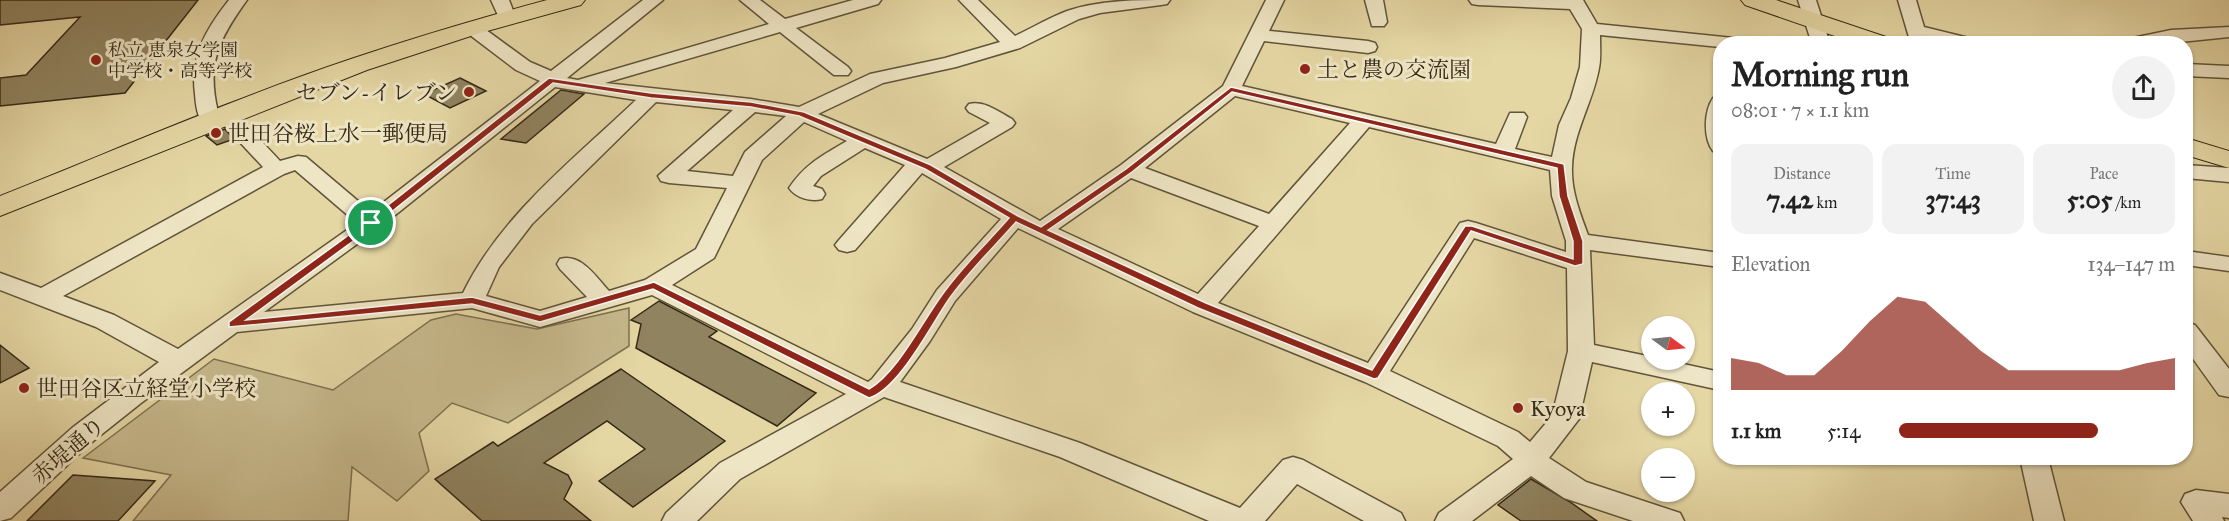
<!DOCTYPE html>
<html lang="en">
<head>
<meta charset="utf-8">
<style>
	:root { --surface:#fff; --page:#f2f2f2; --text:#222; --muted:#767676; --accent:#8f2418 }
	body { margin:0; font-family:"IM FELL Great Primer","Noto Serif JP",serif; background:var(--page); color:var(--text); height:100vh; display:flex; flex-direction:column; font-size:22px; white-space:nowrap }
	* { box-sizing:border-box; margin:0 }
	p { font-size:20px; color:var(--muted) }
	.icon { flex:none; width:33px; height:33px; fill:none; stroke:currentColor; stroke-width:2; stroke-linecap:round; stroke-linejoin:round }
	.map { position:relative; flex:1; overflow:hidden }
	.sheet { position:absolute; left:1713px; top:36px; width:480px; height:429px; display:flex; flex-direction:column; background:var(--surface); border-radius:24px; box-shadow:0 2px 4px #0004 }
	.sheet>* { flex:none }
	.needle { width:39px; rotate:105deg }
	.controls { position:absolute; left:1641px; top:316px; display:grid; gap:12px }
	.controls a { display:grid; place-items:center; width:54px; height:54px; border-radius:50%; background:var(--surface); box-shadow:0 2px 4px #0004; font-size:30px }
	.pin { position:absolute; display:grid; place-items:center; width:51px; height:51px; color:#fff; margin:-26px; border:3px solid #fff; border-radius:50%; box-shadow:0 2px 6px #0007 }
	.round { display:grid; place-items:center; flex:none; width:63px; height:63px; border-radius:32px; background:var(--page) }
	.overview { display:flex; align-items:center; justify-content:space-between; height:102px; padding:0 18px }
	h1 { font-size:33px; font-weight:700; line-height:45px }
	.stats { display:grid; grid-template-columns:repeat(3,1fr); gap:9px; height:102px; padding:6px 18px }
	.stats div { display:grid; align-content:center; border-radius:15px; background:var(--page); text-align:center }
	.stats b { font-size:26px; font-weight:700 }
	.stats small { font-size:16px; font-weight:400 }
	.stats p { font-size:16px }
	.chart { height:168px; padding:12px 18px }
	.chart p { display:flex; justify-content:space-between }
	.chart svg { width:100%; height:108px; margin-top:6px; fill:var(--accent); opacity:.7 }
	ul { padding:0 18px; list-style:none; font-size:20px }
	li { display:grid; grid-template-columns:96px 72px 1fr; align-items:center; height:45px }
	li i { height:15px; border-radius:8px; background:var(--accent) }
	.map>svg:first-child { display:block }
</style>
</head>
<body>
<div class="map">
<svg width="2229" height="521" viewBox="0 0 2229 521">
	<rect width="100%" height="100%" fill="#e5d7a4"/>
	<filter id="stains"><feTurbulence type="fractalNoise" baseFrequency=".00333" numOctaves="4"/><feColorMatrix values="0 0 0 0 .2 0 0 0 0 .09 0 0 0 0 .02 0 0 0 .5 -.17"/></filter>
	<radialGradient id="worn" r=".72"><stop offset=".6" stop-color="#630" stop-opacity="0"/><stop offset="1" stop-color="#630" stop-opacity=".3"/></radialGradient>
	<!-- green -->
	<path fill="#c7b98c" stroke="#7e7051" stroke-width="1.5" d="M629,308V346L508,423L452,403L419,433L429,471L397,501L352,467L348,521H133L171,475L83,458L214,359L333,390L431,320L456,314L537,329Z"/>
	<!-- building -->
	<path fill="#908360" stroke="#342816" stroke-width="1.5" d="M0,0H198L125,93L0,106V78L26,75L80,17L0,25Z
		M460,78L486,91L450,108L424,94Z
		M561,90L584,94L526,143L501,139Z
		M225,129L234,139L217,145L206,136Z
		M659,301L717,331L709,337L816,393L777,426L636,348L641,324L631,320Z
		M0,345L29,368L0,383Z
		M621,369L725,441L633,507L599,481L645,449L607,421L544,463L568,475L572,483L564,499L591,521H482L435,479L493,442L498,446Z
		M73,475L155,481L118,521H27Z
		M1531,479L1570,502L1597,521H1521L1498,505Z"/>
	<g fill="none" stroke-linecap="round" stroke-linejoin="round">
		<!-- minor casing -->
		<g stroke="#60543a" stroke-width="3">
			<path id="minor" d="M229,0H247C219,39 206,63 218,112L226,109L233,111L280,161L298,156L306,157L371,212L540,81L516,70L466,32L463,28L466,24H478L530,62L551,71L643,0H663L567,78L578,80L769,24L740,0H760L785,19L853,0H881L878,4L796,28L848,67L851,71L848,75H834L780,32L605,83L751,99L799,107L870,74L945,58L1000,42L959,0H978L1015,36C1032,28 1049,18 1067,11C1100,0 1135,0 1170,0L1167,4L1161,5L1100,13L1079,19L1020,48L956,67L883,83L818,114L927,159L990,123L969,112L966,108L969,104C984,100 999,112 1012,119L1015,123L1012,127L944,167L1040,221L1121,165L1223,86L1266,0H1284L1269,31L1368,41L1375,43L1377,47L1375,51L1368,53L1264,41L1242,86L1496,144L1510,113H1524L1527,117L1515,149L1552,157L1559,125L1571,98L1580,67L1582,29L1570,9L1478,5L1472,4L1469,0H1583L1597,24L1753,40L1755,44H1720V47L1600,35C1600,46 1601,58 1599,68C1593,102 1573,132 1572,167C1571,191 1580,213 1588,235L1720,253V267L1590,250L1594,345L1652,357V360H1665L1720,372V390L1592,362L1579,419L1549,458L1586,482L1680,513L1684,521H1633L1564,498L1531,476L1472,521H1435L1439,513L1513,459L1498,446L1365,382L1193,312L1018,228L955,301L930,341L900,382L1080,443L1240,508L1283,460L1293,457L1303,460L1401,513L1405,521H1364L1297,484L1265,521H1209L1060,457L884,397L740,479L697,521H662L666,513L720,463L846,394L652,295L540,327L472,308L237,332L141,403L92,442L11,518L0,521V492L72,428L159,362L96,327L0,290V273L41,288L263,167L221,122L218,125L211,127L204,125C197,116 196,106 195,94C190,56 206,29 229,0ZM555,87L636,100C574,159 501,215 463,293L264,312L379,228ZM1235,96L1350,123L1269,214L1145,168ZM656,102L733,110L658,176L661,181L669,183L727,188L696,249L645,280L609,291C596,277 581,253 560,259L557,264L560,269L587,297L540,311L486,296L499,267L532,224ZM755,112L786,116L745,152L733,176L687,171ZM804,122L847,141C823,155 805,164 789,188C796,198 811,202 822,199L825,194L822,189L813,186L821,176L865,148L905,165L839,240L835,245L839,250L847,252L855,250L922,173L1001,219L937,290L912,329L872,379L868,382L672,285L714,258L762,160ZM1369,127L1550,170L1552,196L1566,241V252L1476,223L1468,221L1460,223L1368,363L1218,303ZM295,170L357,223L178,349L114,315L63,296L284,174ZM1131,178L1259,226L1198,294L1058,229ZM1474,238L1567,268L1568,351L1552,416L1530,442L1518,432L1390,371Z
				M491,0H509L516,18L513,22H501Z
				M1365,0H1383L1387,22L1384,26H1372Z
				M1798,0H1816L1830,44H1812Z
				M1898,0H1916L1924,27L1977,40L1979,44H1945L1928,39L1929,44H1911Z
				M2229,27V37L2161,44H2121L2123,40L2171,30Z
				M2186,64L2229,66V78L2186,76Z
				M1720,96V153L1713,151C1703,138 1704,111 1713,98Z
				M2186,165L2229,168V182L2186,178Z
				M2186,251L2229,257V271L2186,265Z
				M2186,322L2195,325L2229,369V397L2219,395L2186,349Z
				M2020,458H2048L2064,521H2034Z
				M2196,490L2229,494V518L2222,517L2224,521H2193L2181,502L2185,494Z"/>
		</g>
		<!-- major casing -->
		<g stroke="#342816" stroke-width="2">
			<path id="major" d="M547,0H585L581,5L480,33L367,70L0,216V196C116,150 232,99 351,59C416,37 481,18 547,0Z
				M1741,0H1776L1892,39L1895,44H1858L1745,5Z
				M2186,138L2229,151V168L2186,155Z"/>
		</g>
		<!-- minor -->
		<use href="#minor" fill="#eee5c4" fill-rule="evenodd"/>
		<!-- major -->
		<use href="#major" fill="#e5d7a4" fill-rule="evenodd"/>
	</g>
	<!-- route -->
	<path fill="#8f2418" stroke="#fff" stroke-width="1.5" fill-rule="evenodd" d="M549,78L651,93L751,102L804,112L931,165L1018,216L1041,227L1126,169L1231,87L1564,164L1568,196L1583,241V264L1575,266L1471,231L1378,378L1374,379L1198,308L1016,222C994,247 968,272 949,299C931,325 899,389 869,398L653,289L540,322L472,304L229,327V322L368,221ZM553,83L651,98L751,107L799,116L925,169L1009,218C987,243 961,268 942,295C922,322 897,373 869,389L654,282L540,315L472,297L246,320L375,225ZM1232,92L1557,168L1559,196L1573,241V259L1472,226H1465L1372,370L1206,303L1048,230L1132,172Z"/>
	<!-- markers -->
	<g fill="#8f2418" stroke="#eee5c4" stroke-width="2">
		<circle cx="96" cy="60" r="6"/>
		<circle cx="1305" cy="69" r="6"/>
		<circle cx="469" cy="92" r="6"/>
		<circle cx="216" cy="133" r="6"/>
		<circle cx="24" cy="388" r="6"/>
		<circle cx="1518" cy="408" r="6"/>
	</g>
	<g text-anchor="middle" stroke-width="6" stroke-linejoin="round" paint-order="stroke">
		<!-- far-poi labels -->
		<g font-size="18" fill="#342816" stroke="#eee5c4" text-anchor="start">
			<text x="108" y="56">私立 恵泉女学園<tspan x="108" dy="21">中学校・高等学校</tspan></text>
		</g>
		<!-- poi labels -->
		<g font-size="22" fill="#342816" stroke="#eee5c4" text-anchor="start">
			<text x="1317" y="77">土と農の交流園</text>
			<text x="457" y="100" text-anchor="end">セブン-イレブン</text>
			<text x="228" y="141">世田谷桜上水一郵便局</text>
			<text x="36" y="396">世田谷区立経堂小学校</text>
			<text x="1530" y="416">Kyoya</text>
		</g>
		<!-- street labels -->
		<g font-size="22" fill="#342816" stroke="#eee5c4">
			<text transform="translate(68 450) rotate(-41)" y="8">赤堤通り</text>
		</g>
	</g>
	<rect width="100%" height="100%" filter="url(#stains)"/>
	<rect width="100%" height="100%" fill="url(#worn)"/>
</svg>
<div class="controls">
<a><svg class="needle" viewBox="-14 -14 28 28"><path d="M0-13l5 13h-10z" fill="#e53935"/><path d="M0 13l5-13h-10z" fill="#767676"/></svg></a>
<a>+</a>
<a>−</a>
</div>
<div class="pin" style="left:371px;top:223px;background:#1e9e55"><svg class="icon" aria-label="arrive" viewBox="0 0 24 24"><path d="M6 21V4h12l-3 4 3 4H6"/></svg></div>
<section class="sheet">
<div class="overview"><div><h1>Morning run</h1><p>08:01 · 7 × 1.1 km</p></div><a class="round"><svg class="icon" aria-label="share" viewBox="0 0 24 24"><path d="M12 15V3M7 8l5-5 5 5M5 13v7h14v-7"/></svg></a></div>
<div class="stats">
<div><p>Distance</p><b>7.42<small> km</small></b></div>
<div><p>Time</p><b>37:43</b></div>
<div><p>Pace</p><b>5:05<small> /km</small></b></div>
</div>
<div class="chart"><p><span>Elevation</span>134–147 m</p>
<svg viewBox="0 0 160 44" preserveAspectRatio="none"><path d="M0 44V31L10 33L20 38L30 38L40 28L50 16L60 6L70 8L80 18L90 28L100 36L110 36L120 36L130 36L140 36L150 33L160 31V44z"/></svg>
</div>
<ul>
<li><b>1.1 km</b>5:14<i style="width:72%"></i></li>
</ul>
</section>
</div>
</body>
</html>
